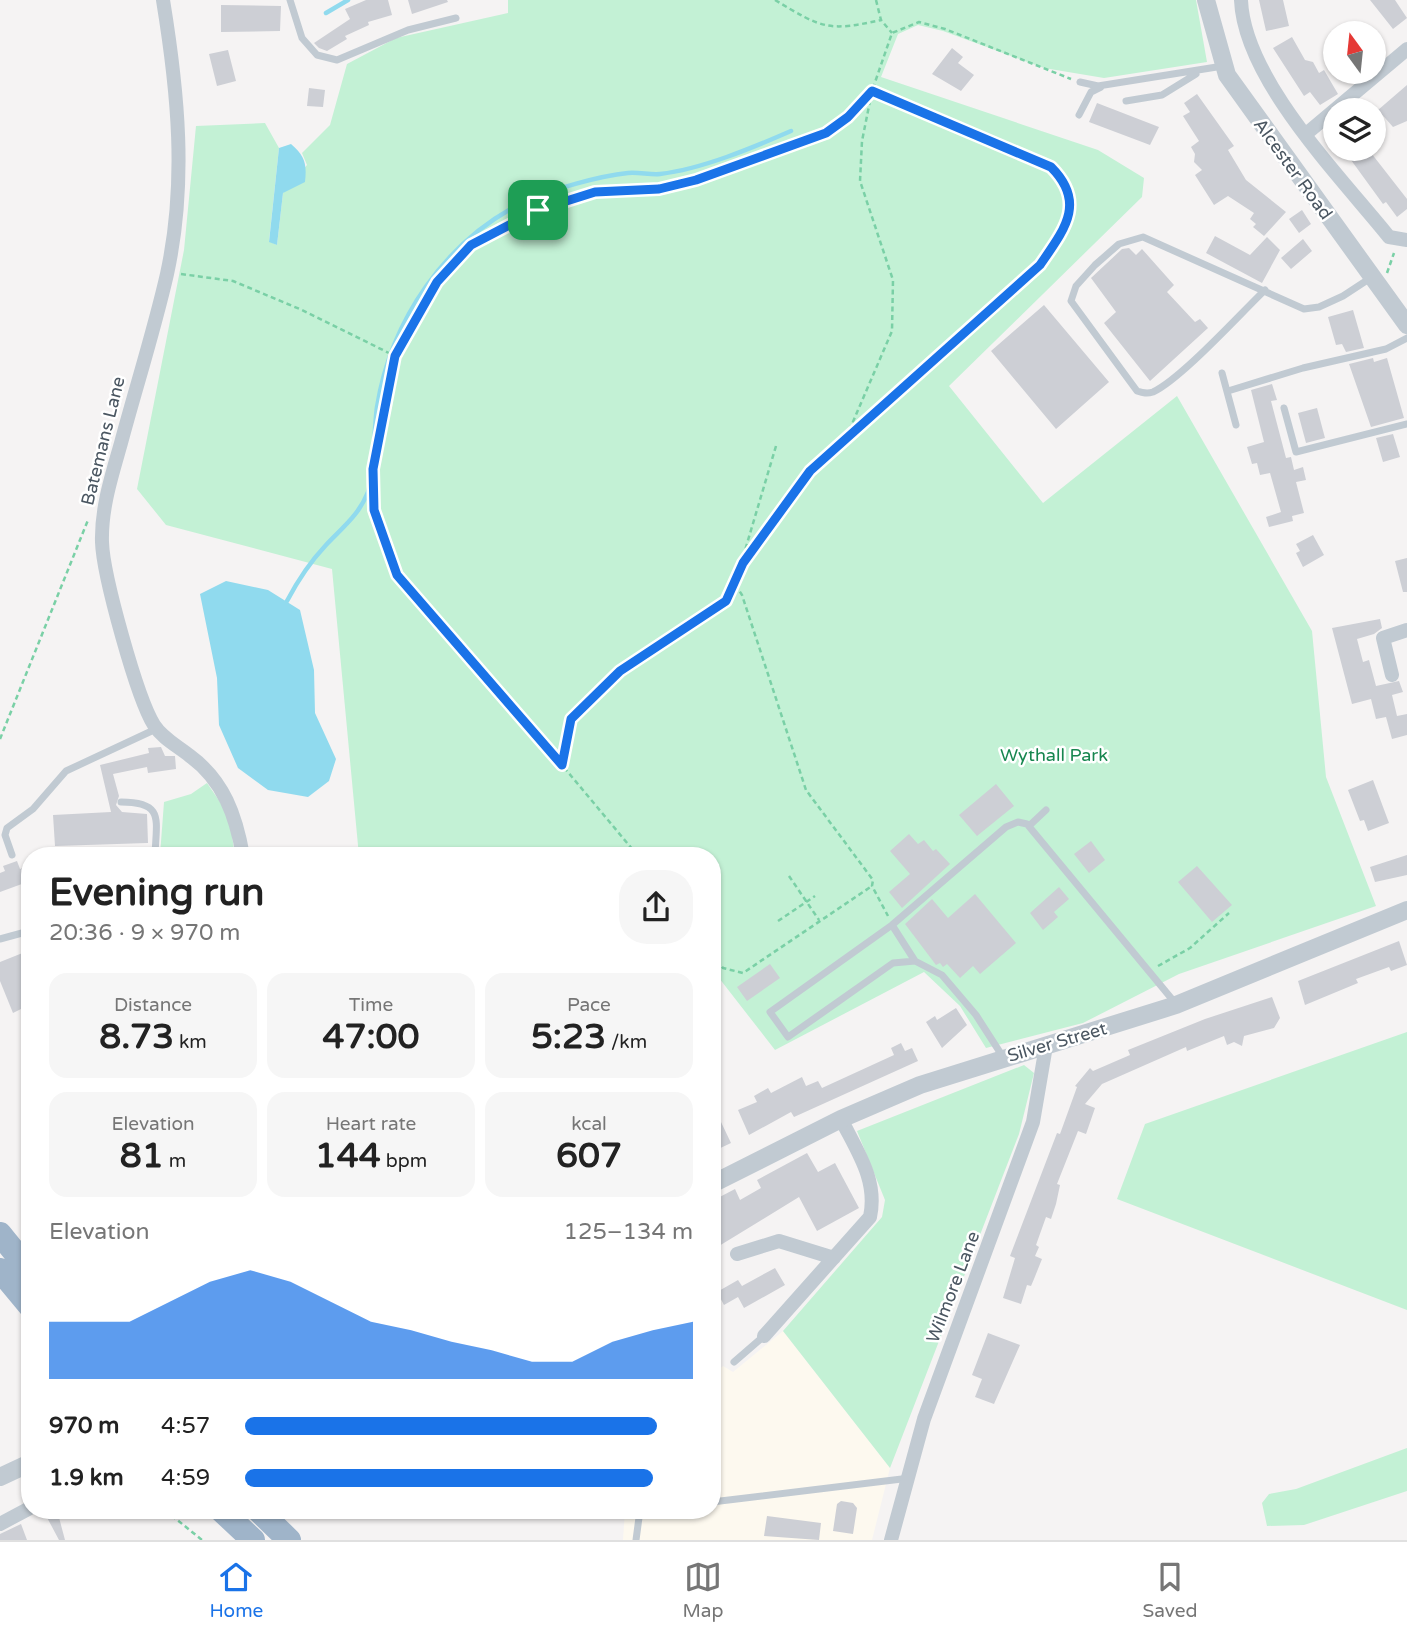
<!DOCTYPE html>
<html lang="en">
<head>
<meta charset="utf-8">
<style>
	:root { --surface:#fff; --page:#f6f6f6; --text:#222; --muted:#767676; --line:#e0e0e0; --accent:#1a73e8 }
	body { margin:0; font-family:"Varela Round",sans-serif; background:var(--page); color:var(--text); height:100vh; display:flex; flex-direction:column; font-size:26px; white-space:nowrap }
	* { box-sizing:border-box; margin:0 }
	p { font-size:23px; color:var(--muted) }
	.icon { flex:none; width:38px; height:38px; fill:none; stroke:currentColor; stroke-width:2; stroke-linecap:round; stroke-linejoin:round }
	.map { position:relative; flex:1; overflow:hidden }
	.side { position:absolute; left:21px; top:847px; width:700px; height:672px; display:flex; flex-direction:column; background:var(--surface); border-radius:28px; box-shadow:0 2px 5px #0004 }
	.side>* { flex:none }
	.needle { width:46px; rotate:345deg }
	.controls { position:absolute; left:1323px; top:21px; display:grid; gap:14px }
	.controls a { display:grid; place-items:center; width:63px; height:63px; border-radius:50%; background:var(--surface); box-shadow:0 2px 5px #0004; font-size:35px }
	.pin { position:absolute; display:grid; place-items:center; width:60px; height:60px; color:#fff; margin:-30px; border-radius:14px; box-shadow:0 4px 10px #0006 }
	.round { display:grid; place-items:center; flex:none; width:74px; height:74px; border-radius:28px; background:var(--page) }
	.headline { display:flex; align-items:center; justify-content:space-between; height:119px; padding:0 28px }
	h1 { font-size:38px; font-weight:700; line-height:52px }
	.metrics { display:grid; grid-template-columns:repeat(3,1fr); gap:10px; height:119px; padding:7px 28px }
	.metrics div { display:grid; align-content:center; border-radius:18px; background:var(--page); text-align:center }
	.metrics b { font-size:35px; font-weight:700 }
	.metrics small { font-size:19px; font-weight:400 }
	.metrics p { font-size:19px }
	.chart { height:196px; padding:14px 28px }
	.chart p { display:flex; justify-content:space-between }
	.chart svg { width:100%; height:126px; margin-top:7px; fill:var(--accent); opacity:.7 }
	ul { padding:0 28px; list-style:none; font-size:23px }
	li { display:grid; grid-template-columns:112px 84px 1fr; align-items:center; height:52px }
	li i { height:18px; border-radius:9px; background:var(--accent) }
	.menu { display:flex; justify-content:space-around; align-items:center; height:98px; border-top:2px solid var(--line); background:var(--surface); font-size:19px; color:var(--muted) }
	.menu a { display:grid; justify-items:center; gap:4px }
	.menu .on { color:var(--accent) }
	.map>svg:first-child { display:block }
</style>
</head>
<body>
<div class="map">
<svg width="1407" height="1540" viewBox="0 0 1407 1540">
	<rect width="100%" height="100%" fill="#f5f3f3"/>
	<!-- commercial -->
	<path fill="#fdf9ef" d="M783,1331L890,1468L872,1540H623L625,1510H712V1375L723,1366L733,1372Z"/>
	<!-- green -->
	<path fill="#c3f1d5" d="M508,0H1196L1207,62L1104,78L1044,68L943,31L918,25L898,34L881,77L1098,150L1144,178L1142,197L949,386L1043,503L1177,396L1312,631L1326,777L1376,906L1179,974L1083,1023L986,1048L960,1006L924,972L775,1050L712,969V856H359L332,569L166,525L137,489L184,250L196,126L265,123L279,148L269,241L277,245L283,193L307,165L302,153L330,125L347,64L396,38L508,13Z
		M207,783L229,815L235,856H157L160,855L164,802L191,794Z
		M1407,1032V1310L1117,1199L1145,1124Z
		M1024,1065L1034,1073L1019,1134L890,1468L783,1331L882,1217L885,1200L857,1131Z
		M1407,1448V1491L1304,1525L1267,1526L1262,1503L1269,1494L1296,1489Z"/>
	<!-- water -->
	<path fill="#90daee" d="M291,144C305,156 307,164 305,182L283,193L277,245L269,242L279,148Z
		M226,581L268,590L300,610L314,670L315,713L336,759L329,781L308,797L268,790L238,768L219,725L217,678L200,594Z"/>
	<g fill="none" stroke-linecap="round" stroke-linejoin="round">
		<!-- stream -->
		<path stroke="#90daee" stroke-width="4.5" d="M326,13L348,0
			M287,601C298,580 310,562 326,545C343,527 359,515 368,492C374,475 374,428 377,407C391,320 445,240 526,201C553,189 599,176 628,173C639,172 650,175 660,174C702,169 752,148 791,131"/>
	</g>
	<!-- building -->
	<path fill="#cdcfd5" d="M366,0H388L392,15L368,22L369,25L345,36L347,39L327,51L319,48L314,43L350,19L345,9Z
		M408,0H447L448,2L412,14Z
		M1259,0H1283L1289,26L1266,31Z
		M1370,0H1395L1407,18L1393,29Z
		M221,5L281,6L280,31L221,32Z
		M1292,37L1305,60L1313,62L1319,73L1324,70L1338,94L1320,105L1310,92L1304,96L1273,48Z
		M952,48L963,57L958,63L974,75L961,91L932,74Z
		M228,50L236,81L217,86L209,54Z
		M1407,85V121L1393,127L1378,110Z
		M309,88L325,90L323,107L307,106Z
		M1197,94L1234,146L1228,150L1246,180L1286,212L1264,236L1253,227L1256,224L1250,219L1254,213L1228,196L1214,205L1195,175L1202,170L1194,162L1195,154L1191,147L1199,141L1183,116L1190,112L1184,103Z
		M1097,103L1159,127L1150,145L1089,122Z
		M1343,149H1368L1407,199V209L1397,217L1386,202L1383,204Z
		M1302,210L1311,224L1299,233L1289,219Z
		M1215,236L1250,255L1267,237L1280,250L1262,283L1206,253Z
		M1303,239L1312,251L1291,269L1281,258Z
		M1129,248L1136,255L1142,249L1174,285L1167,292L1195,322L1200,319L1208,328L1150,381L1104,323L1116,312L1091,278L1122,249Z
		M1044,305L1109,382L1056,429L991,351Z
		M1353,310L1364,348L1346,352L1342,344L1336,345L1328,317Z
		M1373,358L1374,362L1387,358L1404,418L1371,427L1349,364Z
		M1272,384L1277,400L1271,401L1286,458L1291,457L1294,470L1303,467L1306,480L1296,482L1304,513L1292,516L1293,521L1269,527L1266,517L1281,512L1270,473L1260,475L1257,463L1252,464L1247,447L1264,442L1251,390Z
		M1317,408L1325,438L1306,443L1298,413Z
		M1393,434L1400,457L1383,462L1376,438Z
		M1313,535L1324,555L1303,567L1296,553L1300,551L1296,544Z
		M1407,558V592H1403L1395,561Z
		M1380,619L1382,628L1374,634L1357,639L1363,662L1369,660L1376,686L1399,681L1403,692L1392,695L1397,716L1407,714V735L1392,739L1386,717L1376,719L1371,699L1352,704L1332,628Z
		M161,747L165,756H175L176,769L148,773L147,767L113,774L119,796L116,805L122,812L147,814L148,843L55,846L53,815L111,812L100,765L149,753L148,748Z
		M1373,780L1389,823L1368,831L1364,820L1360,821L1348,790Z
		M996,784L1014,806L977,836L959,815Z
		M909,834L918,844L924,840L933,851L936,849L950,864L902,908L889,892L910,874L890,851Z
		M1091,841L1105,860L1089,873L1074,854Z
		M1407,855V875L1375,882L1370,867Z
		M17,861L20,869L30,865V881L0,892V873L5,871L3,866Z
		M1197,866L1232,905L1212,922L1178,882Z
		M1059,887L1069,899L1054,912L1058,917L1043,930L1030,913Z
		M975,894L1016,943L980,974L973,966L960,978L947,964L943,967L940,963L936,965L905,924L932,899L948,918Z
		M1399,941L1407,965L1391,971L1389,967L1356,979L1358,983L1305,1005L1298,981Z
		M30,950V995L21,998L25,1007L13,1013L0,981V962Z
		M770,964L780,978L747,1001L737,987Z
		M1272,997L1280,1018L1274,1028L1244,1036L1242,1046L1234,1042L1227,1045L1224,1036L1187,1051L1186,1047L1102,1084L1085,1104L1095,1108L1086,1134L1078,1131L1057,1184L1060,1185L1056,1204L1051,1219L1046,1217L1036,1245L1039,1247L1035,1256L1042,1259L1034,1279L1031,1286L1027,1285L1021,1304L1003,1298L1015,1258L1010,1256L1057,1133L1060,1134L1077,1087L1075,1086L1090,1068L1093,1071L1130,1055L1128,1050L1205,1019Z
		M956,1008L967,1025L942,1048L926,1022L935,1016L937,1020Z
		M901,1043L905,1051L912,1048L918,1061L794,1117L791,1112L749,1135L738,1110L757,1102L754,1096L768,1088L771,1093L802,1077L806,1086L818,1081L822,1088L894,1055L891,1048Z
		M721,1122L731,1143L712,1152V1126Z
		M807,1153L818,1172L835,1163L859,1208L817,1231L799,1197L719,1246L716,1240L712,1242V1201L735,1189L740,1200L761,1188L757,1180Z
		M775,1268L785,1285L744,1308L738,1297L724,1305L717,1292L738,1280L742,1286Z
		M988,1333L1020,1345L994,1404L975,1397L982,1379L972,1375Z
		M841,1501L853,1503L857,1508L853,1534L833,1531L837,1504Z
		M43,1510H57L65,1540H59Z
		M767,1516L821,1523L819,1540L764,1536Z
		M21,1524L27,1540H0V1534Z"/>
	<g fill="none" stroke-linecap="round" stroke-linejoin="round">
		<!-- path -->
		<path stroke="#7ad0a6" stroke-width="2.5" stroke-dasharray="5 3.5" stroke-linecap="butt" d="M775,0C822,28 827,32 881,20
			M876,0L881,20L892,33
			M1387,273L1394,253
			M181,274L233,281L302,310L395,356
			M846,438L892,331L893,280L860,181L862,141L872,91L892,33L919,22L945,29L1071,79
			M776,446L735,584L742,595L806,790L873,880L872,886L888,916
			M743,563L810,471L1040,265C1064,230 1087,203 1051,167L872,91
			M0,739L88,520
			M562,765L396,574L374,510L373,469L395,356L437,282L471,245L538,210L595,193L659,189L696,180L826,133L848,117L872,91
			M626,856L632,849
			M638,856L562,765L571,719L620,671L726,601L735,584
			M789,876L819,920
			M778,921L815,896
			M712,953L723,968L743,973L872,886
			M1158,966L1190,948L1229,913
			M165,1510L202,1540"/>
		<!-- service -->
		<path stroke="#c1cad2" stroke-width="7" d="M290,0L302,38L317,55L337,60L408,30L456,18
			M1080,82L1098,86L1223,66
			M1126,101L1162,95L1196,74
			M1079,115L1091,92L1101,87
			M1265,290C1239,315 1181,379 1153,392C1147,394 1143,393 1137,391L1071,301L1076,286L1095,265L1119,244L1143,237L1304,309L1319,307L1343,296L1372,277
			M1222,373L1236,425
			M1228,391L1303,368L1386,349L1407,338
			M1284,408L1296,452L1407,424
			M121,802C165,802 156,820 155,856
			M1029,826L1046,810
			M12,855L5,835L7,828L33,809L66,771L156,729
			M892,925L915,961L942,975L976,1015L1003,1057
			M0,939L22,933
			M915,961L893,963L788,1037L770,1012L892,925L1006,827L1018,822L1027,824L1176,1004
			M734,1362L764,1336
			M712,1502L910,1478
			M636,1540L640,1510"/>
		<!-- minor -->
		<path stroke="#c1cad2" stroke-width="14" d="M163,0C178,92 187,182 167,274C154,331 136,387 121,443C112,475 101,508 102,542C103,575 137,698 154,725C163,739 178,746 190,756C224,781 236,816 243,856
			M1241,0C1244,79 1340,176 1389,237L1407,240
			M1306,134L1407,49
			M1392,675L1383,638L1407,630
			M737,1254L779,1241L834,1258
			M764,1336L870,1217C878,1180 857,1151 841,1119
			M0,1524L30,1508
			M891,1540L924,1419L1033,1122L1046,1046"/>
		<!-- tertiary -->
		<path stroke="#c1cad2" stroke-width="18" d="M1206,0L1227,75L1407,325
			M712,1184L841,1119L920,1085L1176,1005L1407,910
			M0,1477L30,1463"/>
		<!-- trunk -->
		<path stroke="#9fb4c9" stroke-width="24" d="M0,1234L30,1271
			M0,1270L30,1306
			M221,1510L253,1540
			M258,1510L289,1540"/>
	</g>
	<g fill="none" stroke-linecap="round" stroke-linejoin="round">
		<!-- route casing -->
		<g stroke="#fff" stroke-width="14">
			<path id="route" d="M872,91L1051,167C1087,203 1064,230 1040,265L810,471L743,563L726,601L620,671L571,719L562,765L397,575L374,510L373,469L395,356L437,282L471,245L538,210L595,192L659,189L696,180L826,133L848,117Z"/>
		</g>
		<!-- route -->
		<use href="#route" stroke="#1a73e8" stroke-width="9"/>
	</g>
	<g text-anchor="middle" stroke-width="5" stroke-linejoin="round" paint-order="stroke">
		<!-- street labels -->
		<g font-size="18" fill="#4a5661" stroke="#fff">
			<text transform="translate(1293 169) rotate(54)" y="6">Alcester Road</text>
			<text transform="translate(103 441) rotate(-76)" y="6">Batemans Lane</text>
			<text transform="translate(1057 1042) rotate(-16)" y="6">Silver Street</text>
			<text transform="translate(953 1287) rotate(-69)" y="6">Wilmore Lane</text>
		</g>
		<!-- park labels -->
		<g font-size="18" fill="#17864f" stroke="#fff">
			<text x="1054" y="761">Wythall Park</text>
		</g>
	</g>
</svg>
<div class="controls">
<a><svg class="needle" viewBox="-14 -14 28 28"><path d="M0-13l5 13h-10z" fill="#e53935"/><path d="M0 13l5-13h-10z" fill="#767676"/></svg></a>
<a><svg class="icon" aria-label="layers" viewBox="0 0 24 24"><path d="M12 4l9 5-9 5-9-5zM3 14l9 5 9-5"/></svg></a>
</div>
<div class="pin" style="left:538px;top:210px;background:#1e9e55"><svg class="icon" aria-label="arrive" viewBox="0 0 24 24"><path d="M6 21V4h12l-3 4 3 4H6"/></svg></div>
<section class="side">
<div class="headline"><div><h1>Evening run</h1><p>20:36 · 9 × 970 m</p></div><a class="round"><svg class="icon" aria-label="share" viewBox="0 0 24 24"><path d="M12 15V3M7 8l5-5 5 5M5 13v7h14v-7"/></svg></a></div>
<div class="metrics">
<div><p>Distance</p><b>8.73<small> km</small></b></div>
<div><p>Time</p><b>47:00</b></div>
<div><p>Pace</p><b>5:23<small> /km</small></b></div>
</div>
<div class="metrics">
<div><p>Elevation</p><b>81<small> m</small></b></div>
<div><p>Heart rate</p><b>144<small> bpm</small></b></div>
<div><p>kcal</p><b>607</b></div>
</div>
<div class="chart"><p><span>Elevation</span>125–134 m</p>
<svg viewBox="0 0 160 44" preserveAspectRatio="none"><path d="M0 44V24L10 24L20 24L30 17L40 10L50 6L60 10L70 17L80 24L90 27L100 31L110 34L120 38L130 38L140 31L150 27L160 24V44z"/></svg>
</div>
<ul>
<li><b>970 m</b>4:57<i style="width:92%"></i></li>
<li><b>1.9 km</b>4:59<i style="width:91%"></i></li>
</ul>
</section>
</div>
<nav class="menu">
<a class="on"><svg class="icon" aria-label="home" viewBox="0 0 24 24"><path d="M3 11l9-7 9 7M6 9v11h12V9"/></svg>Home</a>
<a><svg class="icon" aria-label="map" viewBox="0 0 24 24"><path d="M3 6l6-2 6 2 6-2v14l-6 2-6-2-6 2zM9 4v14M15 6v14"/></svg>Map</a>
<a><svg class="icon" aria-label="saved" viewBox="0 0 24 24"><path d="M7 4h10v16l-5-4-5 4z"/></svg>Saved</a>
</nav>
</body>
</html>
